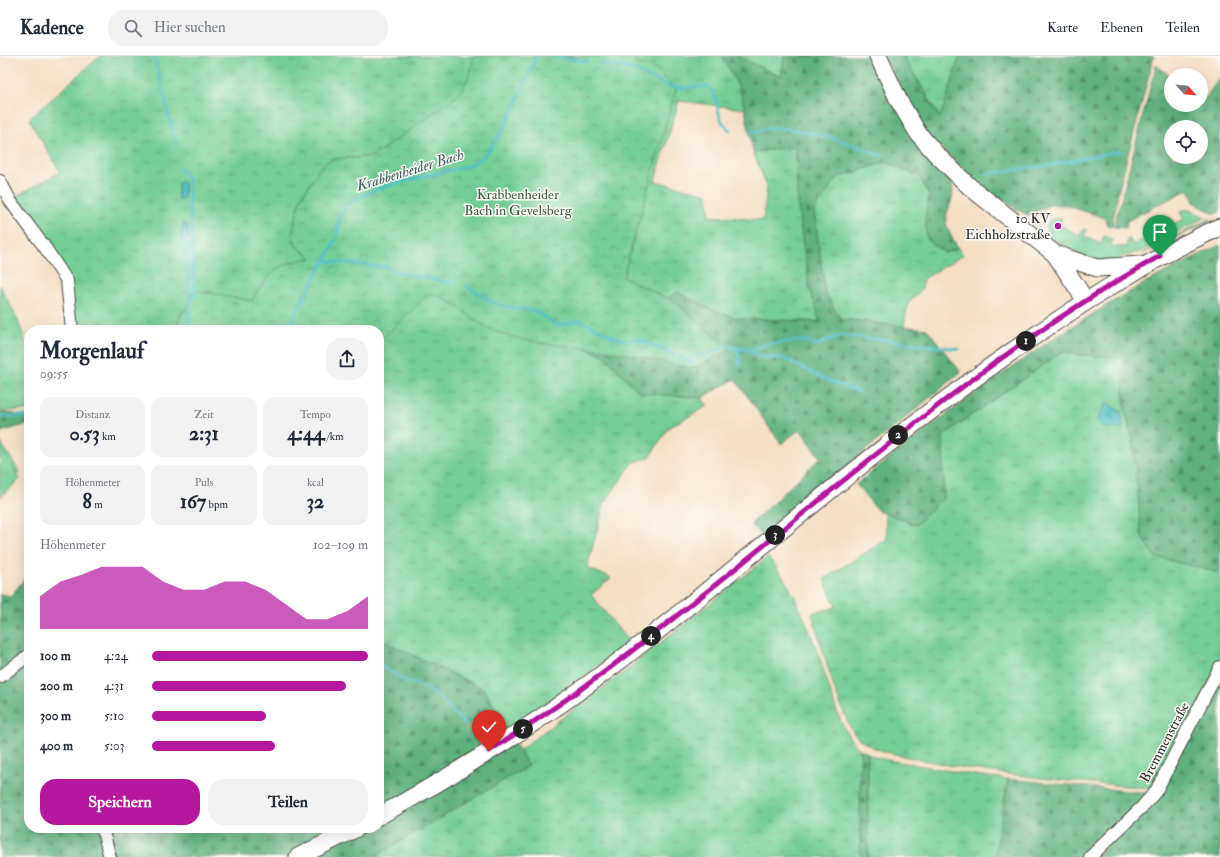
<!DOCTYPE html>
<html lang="de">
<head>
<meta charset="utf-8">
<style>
	:root { --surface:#fff; --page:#f2f2f3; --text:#1f2937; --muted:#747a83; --line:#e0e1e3; --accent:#b5179e }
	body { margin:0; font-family:"IM FELL Double Pica",serif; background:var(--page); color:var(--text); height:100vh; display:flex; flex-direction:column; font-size:15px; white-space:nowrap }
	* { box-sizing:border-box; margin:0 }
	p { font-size:13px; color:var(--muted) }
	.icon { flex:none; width:22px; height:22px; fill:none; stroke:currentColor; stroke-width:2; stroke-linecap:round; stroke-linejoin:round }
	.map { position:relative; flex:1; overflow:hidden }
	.details { position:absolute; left:24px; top:269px; width:360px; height:508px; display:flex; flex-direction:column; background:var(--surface); border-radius:16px; box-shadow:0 4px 16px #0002 }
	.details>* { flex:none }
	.needle { width:26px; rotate:117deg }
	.controls { position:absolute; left:1164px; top:12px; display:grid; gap:8px }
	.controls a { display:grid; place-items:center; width:44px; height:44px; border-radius:50%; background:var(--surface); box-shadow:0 4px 16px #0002; font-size:20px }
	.pin { position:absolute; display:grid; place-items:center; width:34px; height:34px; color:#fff; margin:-41px -17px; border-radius:50% 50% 50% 0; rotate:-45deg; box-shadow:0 0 4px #0007 }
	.pin .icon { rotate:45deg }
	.km { position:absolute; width:20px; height:20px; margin:-10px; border-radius:50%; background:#222; color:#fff; font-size:11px; line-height:20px; text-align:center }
	.round { display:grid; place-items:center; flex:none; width:42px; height:42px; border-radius:16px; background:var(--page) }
	.head { display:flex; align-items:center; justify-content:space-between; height:68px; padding:0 16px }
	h1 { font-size:22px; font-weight:700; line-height:30px }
	.figures { display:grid; grid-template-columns:repeat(3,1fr); gap:6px; height:68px; padding:4px 16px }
	.figures div { display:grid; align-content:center; border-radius:10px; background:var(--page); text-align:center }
	.figures b { font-size:20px; font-weight:700 }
	.figures small { font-size:11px; font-weight:400 }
	.figures p { font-size:11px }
	.chart { height:112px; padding:8px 16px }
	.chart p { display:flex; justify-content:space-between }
	.chart svg { width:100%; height:72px; margin-top:4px; fill:var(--accent); opacity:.7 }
	.cta { display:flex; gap:8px; margin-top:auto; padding:8px 16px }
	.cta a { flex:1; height:46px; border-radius:16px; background:var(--accent); color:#fff; font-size:16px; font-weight:700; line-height:46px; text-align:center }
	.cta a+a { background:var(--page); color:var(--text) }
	ul { padding:0 16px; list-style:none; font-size:13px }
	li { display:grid; grid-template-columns:64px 48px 1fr; align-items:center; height:30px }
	li i { height:10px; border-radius:5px; background:var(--accent) }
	header { display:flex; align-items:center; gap:24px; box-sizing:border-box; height:56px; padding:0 20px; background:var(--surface); border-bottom:1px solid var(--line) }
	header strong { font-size:19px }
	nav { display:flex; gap:22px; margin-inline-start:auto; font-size:14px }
	.search { width:280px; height:36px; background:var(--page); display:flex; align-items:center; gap:10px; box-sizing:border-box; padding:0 14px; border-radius:16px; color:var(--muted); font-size:15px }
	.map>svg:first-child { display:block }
</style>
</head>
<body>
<header>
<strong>Kadence</strong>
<div class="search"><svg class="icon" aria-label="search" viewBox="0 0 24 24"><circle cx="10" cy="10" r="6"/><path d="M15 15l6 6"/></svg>Hier suchen</div>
<nav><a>Karte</a><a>Ebenen</a><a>Teilen</a></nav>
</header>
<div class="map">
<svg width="1220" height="801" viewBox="0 0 1220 801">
	<defs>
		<pattern id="grass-tufts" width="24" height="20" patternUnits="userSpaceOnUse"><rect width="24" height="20" fill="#73ce95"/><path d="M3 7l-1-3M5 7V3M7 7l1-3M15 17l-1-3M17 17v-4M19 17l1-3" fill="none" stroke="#5fa77a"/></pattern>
		<pattern id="forest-firs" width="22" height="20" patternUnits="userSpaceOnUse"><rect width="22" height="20" fill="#5eb17e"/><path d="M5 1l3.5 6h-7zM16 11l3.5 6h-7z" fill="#4e9067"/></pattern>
		<pattern id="park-crowns" width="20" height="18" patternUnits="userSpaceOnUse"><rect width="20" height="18" fill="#73ce95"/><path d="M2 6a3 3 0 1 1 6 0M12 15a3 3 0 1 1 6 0" fill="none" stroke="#5fa77a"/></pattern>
		<pattern id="water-ripples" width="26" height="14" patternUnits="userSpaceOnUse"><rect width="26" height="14" fill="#52c0c6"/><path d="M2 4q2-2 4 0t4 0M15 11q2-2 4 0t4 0" fill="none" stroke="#449ca1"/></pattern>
	</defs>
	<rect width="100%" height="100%" fill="#fdfcf7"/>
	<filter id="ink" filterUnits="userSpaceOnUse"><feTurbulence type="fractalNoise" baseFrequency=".025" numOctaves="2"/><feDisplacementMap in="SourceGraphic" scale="8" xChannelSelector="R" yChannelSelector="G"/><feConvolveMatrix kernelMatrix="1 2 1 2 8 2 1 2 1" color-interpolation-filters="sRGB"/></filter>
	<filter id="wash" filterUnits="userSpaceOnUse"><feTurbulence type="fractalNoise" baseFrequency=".012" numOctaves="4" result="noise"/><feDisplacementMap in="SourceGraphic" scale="16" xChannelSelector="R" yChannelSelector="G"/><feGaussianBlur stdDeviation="0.9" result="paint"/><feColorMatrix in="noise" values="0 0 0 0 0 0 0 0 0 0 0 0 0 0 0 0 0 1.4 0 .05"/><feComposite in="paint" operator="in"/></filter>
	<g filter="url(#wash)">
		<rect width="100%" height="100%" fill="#f4dfc3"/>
		<!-- grass -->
		<path fill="url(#grass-tufts)" stroke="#4f7c60" d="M100,0H722L738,29L745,53L679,45L655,125L708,138L709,160L763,164L767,131L753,96L796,90C797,152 802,207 821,266L736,262L710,253L677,236L634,265L514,276L540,286L583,290L604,299L640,337L702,342L708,350L669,371L650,401L632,407L604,448L587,512L611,522L591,539L630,587L508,674L484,633L379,583V274H73L69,225L13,142L60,116L29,63Z
			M737,0H784L781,21Z
			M903,0H960L941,63Z
			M885,106L919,120L929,139L925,162L944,197L958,192L963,199L922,224V233L908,248L904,270L840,263L825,236L814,154L837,122Z
			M1184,154H1190L1206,161L1144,194L1110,205H1106L1105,203H1102V205L1086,202L1051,182L1046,175V171L1050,164L1062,162L1060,169L1079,179L1083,173L1087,174L1084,180L1101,188L1104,180L1112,183L1111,190L1127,191V183H1130L1133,189L1146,182L1144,177L1147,174L1150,180L1169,170L1166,165L1169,163L1173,168L1184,163L1180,156Z
			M1209,163L1212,164L1142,198Z
			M1063,295L1070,298L1124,302C1122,329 1123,357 1133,383L1155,501L1220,517V605L1184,677L1152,732C1073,726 994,719 917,703C897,698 874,696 858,682C842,668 819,582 812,557L836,551L824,523L887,483L885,457L916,469L944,441L943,379Z
			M0,385L20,416L0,436Z
			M768,501C794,531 808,570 821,606C829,630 841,681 862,695C874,703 898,706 912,708C944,714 976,720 1008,723L995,801H374L528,710L519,694L624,616Z"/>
		<!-- forest -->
		<path fill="url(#forest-firs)" stroke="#446e54" fill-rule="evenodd" d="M722,0H737L781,21L784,0H872L952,127C956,145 945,153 946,166C947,175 954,184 958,192L945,197L927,184L925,162L929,139L919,120L885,106L837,122L814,154L825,236L840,263L927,273L961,316L762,480L751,468L820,402L800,373L781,388L735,323L702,342L640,337L604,299L582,290L540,287L514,276L634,265L677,236L710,253L736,262L820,266L809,230L797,144L796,91L753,96L745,53L738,29Z
			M884,0H903L940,62L960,0H1154L1118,137L1112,171L1107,169L1105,162L1065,149H1050L1028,160L984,133L926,78Z
			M1156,9L1171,20V49H1201V42L1204,44L1220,21V156L1215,158L1196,148L1194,146L1189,133L1127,165L1126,172L1114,171ZM1171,71H1201V101H1171Z
			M1220,189V517L1155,501L1141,479L1133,383C1122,355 1124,330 1123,302L1070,298L1063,295L943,379L944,441L916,469L885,457L879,456L856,428C970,339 1087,250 1220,189Z
			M0,356L29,360V368L0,376Z
			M29,517V772H379V583L484,633L528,710L374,801H0V538L11,540Z
			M1220,620V801H1095L1146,753Z
			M860,693L868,697V801H861L860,798Z
			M1008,723L1149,737L1143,746L1084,801H995Z"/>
		<!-- park -->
		<path fill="url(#park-crowns)" stroke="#4f7c60" d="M473,0H637L635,8L654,10L676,33L623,221L675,246L730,294L691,313C662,305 632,298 602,294C567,289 531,289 497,276C473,267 456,245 432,237L425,241L379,286V274H175L181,258L190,248L192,236L194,234L252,245C270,215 276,208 312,202L297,191L292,179L300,144L321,110L332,103L373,100L457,40C466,28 473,15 473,0Z
			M0,230L17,262L29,295V354L0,355Z
			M0,390L20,423L0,441Z"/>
		<!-- water -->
		<path fill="url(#water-ripples)" stroke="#3e7678" d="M181,125L184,126V142L180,144L178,142V128Z
			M183,167L187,169L188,183L185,185L181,184Z
			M1108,348L1121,356L1123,372C1114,372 1101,373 1097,365L1105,349Z"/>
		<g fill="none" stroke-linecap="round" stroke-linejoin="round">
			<!-- stream -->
			<path stroke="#52c0c6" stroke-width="3" d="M154,0L176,88
				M552,0L588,6
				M601,7L632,13L668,30L681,32L708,30C722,42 713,63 730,74
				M751,77C758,76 765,72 772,72C810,73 847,86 882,100
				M179,113L188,123L195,241L189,240V274
				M984,118L1044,110L1120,95
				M185,185L189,240
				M326,205L386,211L397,216L455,228
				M467,230C479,238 493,249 507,251C516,253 525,252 534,255C543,258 550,267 558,269C566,270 572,264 579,265C600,270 615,289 638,283L691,306L694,300L705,299L726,290L750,294L767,288L796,285H806L816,289L840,279L959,293
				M286,274L337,182C338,171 338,162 344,153C356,134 423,121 446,115C457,113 470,111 480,103C503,85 524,29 536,0
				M734,292L737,295L741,310
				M750,294L758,301L782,302L827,324L860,336
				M0,360H29
				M379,608L406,626L414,627L439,640L464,668"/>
		</g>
	</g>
	<g filter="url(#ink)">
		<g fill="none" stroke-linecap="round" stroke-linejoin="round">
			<!-- minor casing -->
			<g stroke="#494642" stroke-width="14">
				<path id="minor" d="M0,125L11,146L46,193L67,225L72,274
					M0,621L29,599
					M102,772L110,801
					M1090,801L1142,751L1156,735L1220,611"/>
			</g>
			<!-- secondary casing -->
			<g stroke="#494642" stroke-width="19">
				<path id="secondary" d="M878,0L899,45L918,77L935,97L970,131L1055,198L1086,245
					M1055,198L1097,212L1140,209
					M379,760C463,714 546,662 622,603C759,496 889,379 1033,281C1093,240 1154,201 1220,171
					M298,801L357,772"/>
			</g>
			<!-- minor -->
			<use href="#minor" stroke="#fff" stroke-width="12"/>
			<!-- secondary -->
			<use href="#secondary" stroke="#fff" stroke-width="17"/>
		</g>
	</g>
	<g fill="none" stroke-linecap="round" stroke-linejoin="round" filter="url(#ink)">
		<!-- route casing -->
		<g stroke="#fff" stroke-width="8">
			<path id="route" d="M489,695C534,666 578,637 620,604C800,467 961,312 1160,200"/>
		</g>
		<!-- route -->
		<use href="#route" stroke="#b5179e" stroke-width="5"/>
	</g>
	<!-- markers -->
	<circle fill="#b5179e" stroke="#fdfcf7" stroke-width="1.5" cx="1058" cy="170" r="4"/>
	<g text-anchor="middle" stroke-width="3" stroke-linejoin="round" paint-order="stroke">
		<!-- park labels -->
		<g font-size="14" fill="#415c4b" stroke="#fdfcf7">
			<text x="518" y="143">Krabbenheider<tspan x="518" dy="16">Bach in Gevelsberg</tspan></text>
		</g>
		<!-- poi labels -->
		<g font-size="14" fill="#2b2b2b" stroke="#fdfcf7" text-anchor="end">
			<text x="1050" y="167">10 KV<tspan x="1050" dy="16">Eichholzstraße</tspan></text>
		</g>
		<!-- street labels -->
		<g font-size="14" fill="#2b2b2b" stroke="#fdfcf7">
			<text transform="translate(1164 686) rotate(-62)" y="5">Bremmenstraße</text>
		</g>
		<!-- water labels -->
		<g font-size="15" font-style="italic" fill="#395f61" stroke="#fdfcf7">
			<text transform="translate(410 114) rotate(-17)" y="5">Krabbenheider Bach</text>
		</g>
	</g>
</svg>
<div class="controls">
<a><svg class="needle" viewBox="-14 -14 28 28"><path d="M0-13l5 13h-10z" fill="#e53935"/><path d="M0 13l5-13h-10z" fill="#747a83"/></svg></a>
<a><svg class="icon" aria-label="locate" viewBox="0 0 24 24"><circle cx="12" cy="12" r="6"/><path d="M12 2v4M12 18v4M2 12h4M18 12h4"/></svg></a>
</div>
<div class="pin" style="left:1160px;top:200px;background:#1e9e55"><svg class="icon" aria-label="arrive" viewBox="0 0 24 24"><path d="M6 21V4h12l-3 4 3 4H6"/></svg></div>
<div class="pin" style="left:489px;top:695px;background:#d93025"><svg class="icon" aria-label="check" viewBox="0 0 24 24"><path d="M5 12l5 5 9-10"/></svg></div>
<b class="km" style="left:1026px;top:285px">1</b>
<b class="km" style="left:898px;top:379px">2</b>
<b class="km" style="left:775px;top:479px">3</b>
<b class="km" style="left:651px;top:580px">4</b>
<b class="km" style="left:523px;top:673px">5</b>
<section class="details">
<div class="head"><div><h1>Morgenlauf</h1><p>09:55</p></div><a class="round"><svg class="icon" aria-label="share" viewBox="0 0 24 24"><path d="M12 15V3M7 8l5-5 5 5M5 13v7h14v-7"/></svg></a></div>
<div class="figures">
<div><p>Distanz</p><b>0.53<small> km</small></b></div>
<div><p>Zeit</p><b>2:31</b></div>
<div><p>Tempo</p><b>4:44<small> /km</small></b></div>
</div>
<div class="figures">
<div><p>Höhenmeter</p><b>8<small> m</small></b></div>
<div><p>Puls</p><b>167<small> bpm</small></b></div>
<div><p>kcal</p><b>32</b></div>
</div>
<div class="chart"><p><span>Höhenmeter</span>102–109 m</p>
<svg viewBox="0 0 160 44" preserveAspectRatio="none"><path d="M0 44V24L10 15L20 11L30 6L40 6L50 6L60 15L70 20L80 20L90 15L100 15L110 20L120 29L130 38L140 38L150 33L160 24V44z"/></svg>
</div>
<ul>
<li><b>100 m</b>4:24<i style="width:100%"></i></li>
<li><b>200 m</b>4:31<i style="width:90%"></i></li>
<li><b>300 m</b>5:10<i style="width:53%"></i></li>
<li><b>400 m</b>5:03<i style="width:57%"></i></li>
</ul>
<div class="cta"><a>Speichern</a><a>Teilen</a></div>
</section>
</div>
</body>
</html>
